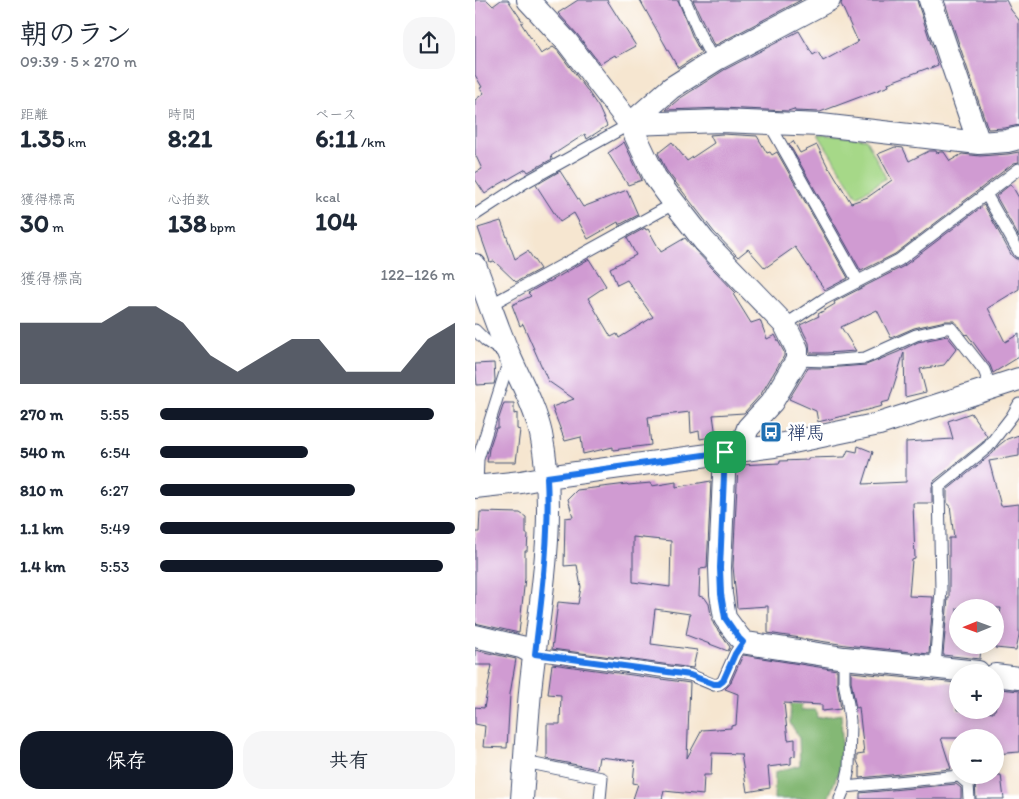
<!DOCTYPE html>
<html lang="ja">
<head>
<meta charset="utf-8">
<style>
	:root { --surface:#fff; --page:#f6f6f7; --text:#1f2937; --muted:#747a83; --accent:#111827 }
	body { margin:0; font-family:Itim,"Klee One",sans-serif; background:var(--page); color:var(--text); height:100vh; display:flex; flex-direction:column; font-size:19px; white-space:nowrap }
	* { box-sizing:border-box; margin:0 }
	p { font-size:16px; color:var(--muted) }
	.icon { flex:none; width:28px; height:28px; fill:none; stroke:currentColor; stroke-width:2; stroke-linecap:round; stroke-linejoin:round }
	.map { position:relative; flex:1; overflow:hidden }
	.panel { display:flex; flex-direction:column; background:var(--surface); width:475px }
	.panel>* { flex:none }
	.needle { width:32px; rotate:269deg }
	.tools { position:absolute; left:474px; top:599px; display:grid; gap:10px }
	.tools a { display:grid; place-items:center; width:55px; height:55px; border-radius:50%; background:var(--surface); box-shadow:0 2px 12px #0003; font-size:25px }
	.pin { position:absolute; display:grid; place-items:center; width:42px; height:42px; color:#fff; margin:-21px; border-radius:10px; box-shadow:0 2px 8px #0006 }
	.round { display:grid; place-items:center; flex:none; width:52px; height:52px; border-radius:20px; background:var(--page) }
	.headline { display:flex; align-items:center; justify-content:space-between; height:85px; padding:0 20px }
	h1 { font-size:28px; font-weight:700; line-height:38px }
	.stats { display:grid; grid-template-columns:repeat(3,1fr); gap:8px; height:85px; padding:5px 20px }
	.stats div { display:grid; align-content:center }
	.stats b { font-size:25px; font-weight:700 }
	.stats small { font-size:14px; font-weight:400 }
	.stats p { font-size:14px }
	.chart { height:140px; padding:10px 20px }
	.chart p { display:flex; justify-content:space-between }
	.chart svg { width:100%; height:90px; margin-top:5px; fill:var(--accent); opacity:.7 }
	.action { display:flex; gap:10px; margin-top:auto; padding:10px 20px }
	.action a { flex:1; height:58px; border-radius:20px; background:var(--accent); color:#fff; font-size:20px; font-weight:700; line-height:58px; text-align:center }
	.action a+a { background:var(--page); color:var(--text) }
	ul { padding:0 20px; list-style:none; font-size:16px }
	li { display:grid; grid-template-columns:80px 60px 1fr; align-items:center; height:38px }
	li i { height:12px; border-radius:6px; background:var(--accent) }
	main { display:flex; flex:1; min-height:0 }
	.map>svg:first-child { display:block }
</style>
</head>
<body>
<main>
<section class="panel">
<div class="headline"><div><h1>朝のラン</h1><p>09:39 · 5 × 270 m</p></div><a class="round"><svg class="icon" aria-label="share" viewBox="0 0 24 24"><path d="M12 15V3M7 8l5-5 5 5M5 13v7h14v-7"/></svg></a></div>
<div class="stats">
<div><p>距離</p><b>1.35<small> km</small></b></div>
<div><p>時間</p><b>8:21</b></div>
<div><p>ペース</p><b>6:11<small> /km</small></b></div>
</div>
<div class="stats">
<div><p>獲得標高</p><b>30<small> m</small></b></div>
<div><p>心拍数</p><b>138<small> bpm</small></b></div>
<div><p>kcal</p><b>104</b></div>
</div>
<div class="chart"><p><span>獲得標高</span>122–126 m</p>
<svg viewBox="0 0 160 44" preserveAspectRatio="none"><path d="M0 44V14L10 14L20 14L30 14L40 6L50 6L60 14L70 30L80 38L90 30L100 22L110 22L120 38L130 38L140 38L150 22L160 14V44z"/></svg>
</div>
<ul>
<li><b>270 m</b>5:55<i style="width:93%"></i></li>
<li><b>540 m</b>6:54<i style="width:50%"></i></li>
<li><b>810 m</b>6:27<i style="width:66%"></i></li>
<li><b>1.1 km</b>5:49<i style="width:100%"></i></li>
<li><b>1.4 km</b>5:53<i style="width:96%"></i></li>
</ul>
<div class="action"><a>保存</a><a>共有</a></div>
</section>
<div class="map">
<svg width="544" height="799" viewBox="0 0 544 799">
	<rect width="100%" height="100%" fill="#fff"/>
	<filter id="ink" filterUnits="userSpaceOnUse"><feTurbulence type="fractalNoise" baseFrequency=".02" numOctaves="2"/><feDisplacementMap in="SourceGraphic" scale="10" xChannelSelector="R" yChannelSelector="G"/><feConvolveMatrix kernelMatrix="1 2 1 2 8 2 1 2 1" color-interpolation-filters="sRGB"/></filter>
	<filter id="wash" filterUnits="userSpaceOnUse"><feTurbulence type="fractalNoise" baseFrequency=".0096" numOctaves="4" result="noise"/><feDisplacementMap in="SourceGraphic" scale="20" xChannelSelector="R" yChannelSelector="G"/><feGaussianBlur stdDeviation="1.12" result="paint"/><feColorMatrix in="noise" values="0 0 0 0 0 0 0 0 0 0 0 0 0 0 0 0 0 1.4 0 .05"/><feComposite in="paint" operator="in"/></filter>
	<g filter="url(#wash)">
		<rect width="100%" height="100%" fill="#f6e6d0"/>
		<!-- green -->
		<path fill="#a6d888" stroke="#608473" d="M343,134L391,139L411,178L382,197Z"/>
		<!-- forest -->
		<path fill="#84b874" stroke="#507469" d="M316,695L328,696L326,710H341L342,718L366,714L367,739L365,768L353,799H299L300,772L325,765L324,737L315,723Z"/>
		<g id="blocks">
			<!-- building -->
			<path fill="#d09bd2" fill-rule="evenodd" d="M0,0H12L18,6L26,0H33L48,22L46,23L66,54L78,47L82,50L112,90L124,108L132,126L112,139L110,134L76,156L77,159L53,172L51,169L23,185L10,194L0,179V173L7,169L0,154V100L9,93L5,88L7,87L0,75Z
				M103,0H132L161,46L141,57L140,55L125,64L102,34L83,13Z
				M165,0H203L218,38L226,53L203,68Z
				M218,0H326L239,46Z
				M367,0H442L443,4L463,65L453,69V68L413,83L414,86L345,112L320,111L319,109L313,111L247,108L191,110L204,99L249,70L324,31L338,55L343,52L348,61L383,42L366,4Z
				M469,0H531L536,10L544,20V125L530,128L513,129Z
				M247,134L282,136L292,153L295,152L297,155L302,152L373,278L350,290L320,247L290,268L273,249L263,257L239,232L191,170L183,153L197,142L212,161L239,143L235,135Z
				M318,141L325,153L342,145L354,169L355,168L376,203L393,197L417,180L403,154L420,147L428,148L434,161L454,151H461L462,153L465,152H469L475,161L487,154L505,156L533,154L544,152V162L539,163L420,254L386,271L314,144Z
				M149,142L167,180L153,185L133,153Z
				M85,171L108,207L152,190L163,215L144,225L143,222L113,239L99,213L85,222L61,185Z
				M536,184L544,198V237L521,196Z
				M509,205L537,256L541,259H544V289L513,308L530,342L544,334V357L518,373L515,365L492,334L491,335L480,321H470L439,328L416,338L402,310L366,327L381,351L351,353H335L334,343L325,325L344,316L343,314L360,304L359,302L429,266Z
				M26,221L40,259L53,251L65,269L41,282L19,261L15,262L3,228Z
				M170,228L171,230L173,229L186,252L210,238L220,250L260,292L258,294L276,323L285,320L292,339L300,335L309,352V356L286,394L269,413L238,415L241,436L225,439L224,431L216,433L215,412L173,417L176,445L138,450V447L108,454L106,437L90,441L77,407L99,399L73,381L48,324L45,326L37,305L56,296L53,293L74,281V282L114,259L131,286L113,298L136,337L142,334L144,338L178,317L152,280L142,285L135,268L161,255L152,238Z
				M472,336L482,348L469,365L445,369L451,392L430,397L429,352L414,401L406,403L407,406L384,412L343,422L341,411L314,399L333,368H351L391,365L423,352L443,342Z
				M19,363L20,380L19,384L2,385L0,364Z
				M29,403H39V414L42,413V429L45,430L41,462H12L14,449L21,428H23V421Z
				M496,413L512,436L508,442L459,481L457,487V503H438L440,559L437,560L434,596L458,597L454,654L371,645L293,633V606L262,608L258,566L263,465L305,463V461L333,460V458L370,457L373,450L382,452L383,446L398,452L388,484L431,482V442L478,439L473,421Z
				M544,435V456L514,461L526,506L544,504V635L541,650L520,648L526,608H482V645H506L505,659L468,655L473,598H474V538H479L475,505H473V503H472V490L518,453L523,446L532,439Z
				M236,481L232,568L225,569L224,596L230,598L234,604L237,620L239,625L255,647L253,651L211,635L215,614L180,609L176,644L222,650L218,668L77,649L83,602L103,604L106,587L102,565L89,566L90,518L98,517L93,499L102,490L152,484L153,485L176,483L177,486L201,482V487ZM158,537L196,541L195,587L158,582Z
				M5,512L45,513L51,517V534H53L52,551H50V578L44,633L0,623V542L1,532H4Z
				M0,650L41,659L35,694L32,748L8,747L10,726L0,724V707L9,708L17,665H0Z
				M268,655L362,670V683L366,709L347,711V705L309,703L313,740L320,739V756L316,757V764L293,767L295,788L272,792L266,754L237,753L236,775H229L228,795L189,791L187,799H158L163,784L158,783L160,761L124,757L122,769L72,759V724H85L86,695L73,694L77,664L215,683L212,758L227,730L256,728V726L261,725L263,694L250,689L255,684Z
				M376,672L482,683V710H497L518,713V711L520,710L525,689L544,691V752L520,754V738H466L476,769L385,778V768L382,761V755L389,754L384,707L381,708L376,681Z
				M494,775H526L529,799H501L500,783L498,778Z
				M481,784L486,788V799H385V793Z"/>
		</g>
	</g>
	<g filter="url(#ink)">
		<use href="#blocks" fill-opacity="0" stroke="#3c4a6f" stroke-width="1"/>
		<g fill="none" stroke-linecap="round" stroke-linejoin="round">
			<!-- lane casing -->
			<g stroke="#3c4a6f" stroke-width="13">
				<path id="lane" d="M210,0L225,35L239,62
					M294,123L383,281
					M511,194L544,252
					M0,215L49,183L155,124
					M15,305L200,203
					M310,325L349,299L424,260L544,169
					M0,330L11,341L35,357L3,459L2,486
					M322,360L351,361L390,358L441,335L471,328H476L509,370L516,388
					M60,654L215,675L239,685L244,684L248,681L260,654L268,641
					M460,667L466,590L464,487L513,447L537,416L544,404
					M50,762L127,778L125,799
					M370,787L484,776L493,784L494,799
					M365,799L370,787L374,769L375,721L373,704L369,682V658"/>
			</g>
			<!-- street casing -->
			<g stroke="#3c4a6f" stroke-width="24">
				<path id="street" d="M53,0L92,42L155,124L180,177L197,200L229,241L310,325L322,349V360L297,402L273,428L270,436L272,449
					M455,0L504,143L532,141L544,138
					M155,124L247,121L346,125L504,143
					M155,124L196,88L242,59L354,0
					M0,265C12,296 22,327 35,357C46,382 60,407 66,434C83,516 65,601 56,682C52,721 50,760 47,799
					M250,452L245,568L246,594L250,618L264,637L268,641L272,643L369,658L503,672
					M0,487L46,482L72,477L299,446L404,424L544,379
					M0,636L46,647L60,654
					M520,675L544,678"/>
			</g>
			<!-- lane -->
			<use href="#lane" stroke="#fff" stroke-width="11"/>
			<!-- street -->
			<use href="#street" stroke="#fff" stroke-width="22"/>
		</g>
	</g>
	<g fill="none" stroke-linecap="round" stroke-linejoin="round" filter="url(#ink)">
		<!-- route casing -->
		<g stroke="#fff" stroke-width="10">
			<path id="route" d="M250,452L245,568L246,594L250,618L264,638L268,642L260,654L248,681L244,684H239L215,675L60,654C67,595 75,536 72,477Z"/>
		</g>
		<!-- route -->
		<use href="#route" stroke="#1a73e8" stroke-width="6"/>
	</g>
	<!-- icons -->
	<defs>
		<g id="bus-square" transform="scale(1.125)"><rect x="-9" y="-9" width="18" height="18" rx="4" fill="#1f6fb2" stroke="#fff"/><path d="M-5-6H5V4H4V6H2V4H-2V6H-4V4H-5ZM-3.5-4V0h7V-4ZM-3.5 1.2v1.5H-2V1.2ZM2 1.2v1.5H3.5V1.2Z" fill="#fff"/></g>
	</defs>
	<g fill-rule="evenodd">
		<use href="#bus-square" x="296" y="432"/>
	</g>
	<g text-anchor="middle" stroke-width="5" stroke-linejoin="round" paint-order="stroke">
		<!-- poi labels -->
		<g font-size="19" fill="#1b2f5e" stroke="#fff" text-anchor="start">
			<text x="312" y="439">禅馬</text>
		</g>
	</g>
</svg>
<div class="tools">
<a><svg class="needle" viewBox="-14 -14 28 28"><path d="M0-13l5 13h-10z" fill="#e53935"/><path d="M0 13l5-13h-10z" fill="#747a83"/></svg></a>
<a>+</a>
<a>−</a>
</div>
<div class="pin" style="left:250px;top:452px;background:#1e9e55"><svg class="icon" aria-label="arrive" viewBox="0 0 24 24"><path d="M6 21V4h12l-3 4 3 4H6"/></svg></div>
</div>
</main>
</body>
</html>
